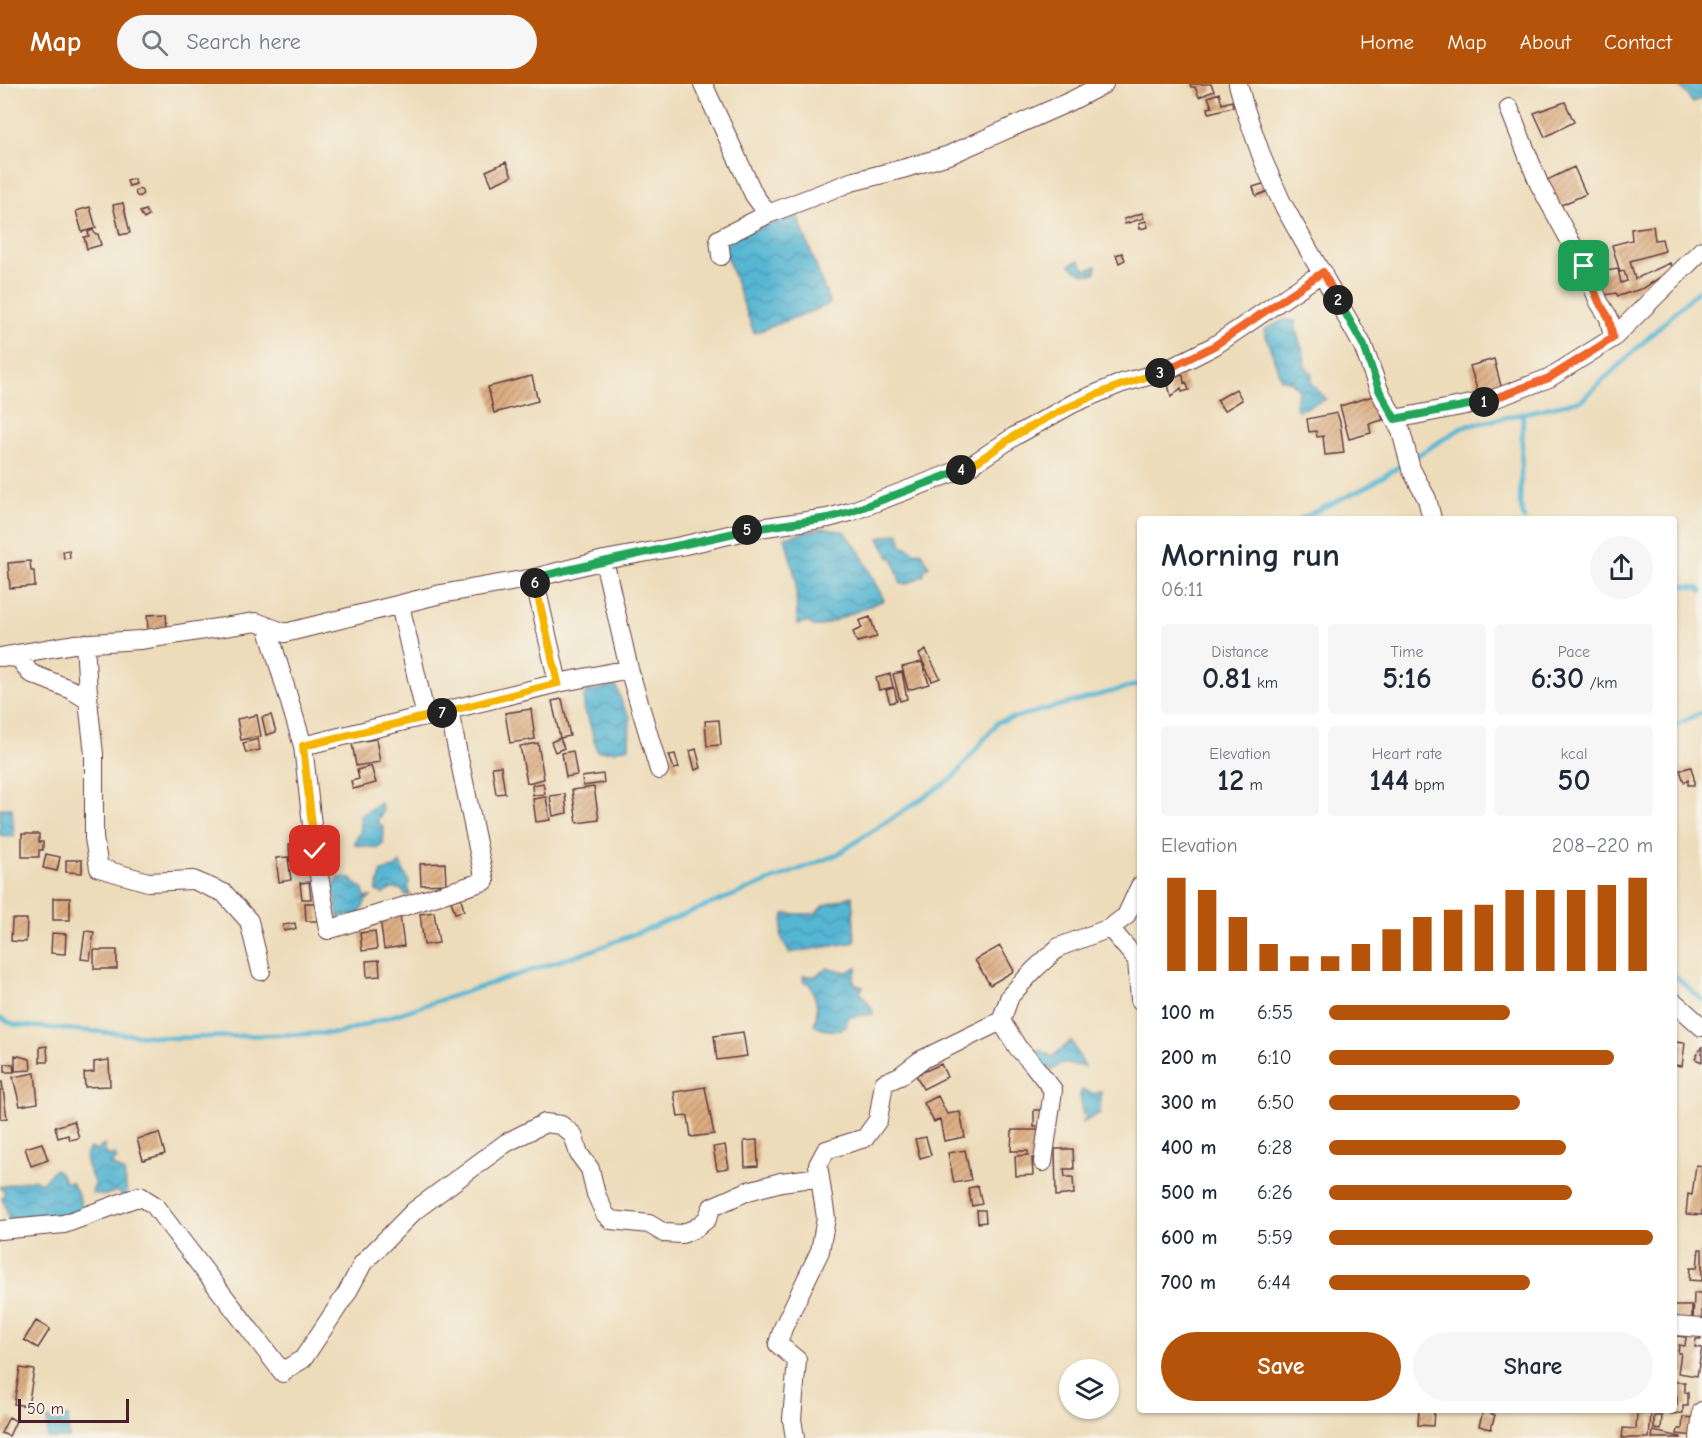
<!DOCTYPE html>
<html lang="en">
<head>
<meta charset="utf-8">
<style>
	:root { --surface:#fff; --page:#f6f6f7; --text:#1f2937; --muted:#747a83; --accent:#b45309 }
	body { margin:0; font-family:"Comic Neue",sans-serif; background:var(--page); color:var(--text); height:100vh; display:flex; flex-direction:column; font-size:22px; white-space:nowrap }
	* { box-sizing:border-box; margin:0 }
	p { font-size:20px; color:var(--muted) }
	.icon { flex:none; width:33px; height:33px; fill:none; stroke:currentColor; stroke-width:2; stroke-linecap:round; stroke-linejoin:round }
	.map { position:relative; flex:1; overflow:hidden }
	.details { position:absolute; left:1137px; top:432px; width:540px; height:897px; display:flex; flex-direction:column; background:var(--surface); border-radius:6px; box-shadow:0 2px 4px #0004 }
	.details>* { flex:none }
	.fabs { position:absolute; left:1059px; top:1275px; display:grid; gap:12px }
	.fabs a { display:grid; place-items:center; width:60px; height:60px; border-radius:50%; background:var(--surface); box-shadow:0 2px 4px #0004; font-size:30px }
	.scale { position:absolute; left:18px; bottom:15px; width:111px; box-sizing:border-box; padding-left:6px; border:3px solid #4a1f2b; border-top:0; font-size:16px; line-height:21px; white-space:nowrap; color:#4a1f2b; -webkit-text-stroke:4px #f7f3e8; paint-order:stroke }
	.pin { position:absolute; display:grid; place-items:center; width:51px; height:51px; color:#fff; margin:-26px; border-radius:12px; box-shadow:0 3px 9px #0006 }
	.km { position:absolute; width:30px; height:30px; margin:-15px; border-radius:50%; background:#222; color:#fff; font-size:16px; line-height:30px; text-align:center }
	.round { display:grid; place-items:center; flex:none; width:63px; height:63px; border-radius:32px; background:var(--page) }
	.headline { display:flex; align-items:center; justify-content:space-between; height:102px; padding:0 24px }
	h1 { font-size:33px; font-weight:800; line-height:45px }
	.stats { display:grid; grid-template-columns:repeat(3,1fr); gap:9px; height:102px; padding:6px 24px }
	.stats div { display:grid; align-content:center; border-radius:6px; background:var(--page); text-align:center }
	.stats b { font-size:30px; font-weight:800 }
	.stats small { font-size:16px; font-weight:400 }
	.stats p { font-size:16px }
	.chart { height:168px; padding:12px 24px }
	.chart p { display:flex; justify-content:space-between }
	.chart svg { width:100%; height:108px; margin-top:6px; stroke:var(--accent); stroke-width:6 }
	.button { display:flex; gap:12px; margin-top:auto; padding:12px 24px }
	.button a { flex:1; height:69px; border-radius:36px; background:var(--accent); color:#fff; font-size:24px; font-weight:800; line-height:69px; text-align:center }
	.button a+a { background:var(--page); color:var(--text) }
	ul { padding:0 24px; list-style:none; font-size:20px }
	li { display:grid; grid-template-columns:96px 72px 1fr; align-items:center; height:45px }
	li i { height:15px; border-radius:8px; background:var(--accent) }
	header { display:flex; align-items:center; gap:36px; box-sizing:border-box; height:84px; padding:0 30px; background:var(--accent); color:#fff }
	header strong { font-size:28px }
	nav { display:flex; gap:33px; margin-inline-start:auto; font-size:21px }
	.search { width:420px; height:54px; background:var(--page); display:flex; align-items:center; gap:15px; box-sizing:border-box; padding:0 21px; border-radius:33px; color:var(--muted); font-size:22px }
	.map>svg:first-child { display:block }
</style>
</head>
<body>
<header>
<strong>Map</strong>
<div class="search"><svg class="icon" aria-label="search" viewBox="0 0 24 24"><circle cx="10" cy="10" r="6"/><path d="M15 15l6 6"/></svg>Search here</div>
<nav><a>Home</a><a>Map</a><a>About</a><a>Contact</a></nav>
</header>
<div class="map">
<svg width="1702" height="1354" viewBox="0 0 1702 1354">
	<defs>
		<pattern id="water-waves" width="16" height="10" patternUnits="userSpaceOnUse" patternTransform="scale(1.5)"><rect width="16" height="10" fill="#54b6d3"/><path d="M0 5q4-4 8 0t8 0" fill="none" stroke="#4893ab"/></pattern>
		<pattern id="building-hatch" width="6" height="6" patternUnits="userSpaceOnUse" patternTransform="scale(1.5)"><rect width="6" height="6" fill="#ddae83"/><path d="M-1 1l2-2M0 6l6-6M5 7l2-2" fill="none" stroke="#b58d6b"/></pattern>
	</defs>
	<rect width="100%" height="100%" fill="#f7f3e8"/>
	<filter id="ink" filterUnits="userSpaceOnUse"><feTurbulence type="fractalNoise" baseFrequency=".0167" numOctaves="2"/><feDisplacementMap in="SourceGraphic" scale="12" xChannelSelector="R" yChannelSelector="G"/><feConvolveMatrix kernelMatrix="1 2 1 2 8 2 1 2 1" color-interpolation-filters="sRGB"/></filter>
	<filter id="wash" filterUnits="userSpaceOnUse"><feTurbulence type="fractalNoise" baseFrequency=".008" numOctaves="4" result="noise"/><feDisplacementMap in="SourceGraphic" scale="24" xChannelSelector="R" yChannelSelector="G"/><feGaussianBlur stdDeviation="1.35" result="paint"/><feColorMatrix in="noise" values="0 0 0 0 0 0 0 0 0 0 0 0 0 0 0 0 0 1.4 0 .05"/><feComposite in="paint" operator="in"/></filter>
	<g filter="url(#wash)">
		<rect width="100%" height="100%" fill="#eddcba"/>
		<!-- water -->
		<path fill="url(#water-waves)" stroke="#4f6a7f" stroke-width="1.5" d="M1676,0H1702V14L1693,19L1683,6Z
			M798,133L830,220L754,249L724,165L731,153L774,139Z
			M1079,176L1086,186L1096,182V188C1085,193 1079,189 1070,181Z
			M1284,236L1295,237C1295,254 1306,265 1305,283L1312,289L1311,299L1326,315L1298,327L1295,319L1299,306L1292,298L1281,295L1264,246Z
			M823,444L845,448L859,467L884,516L821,542H814L807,538L797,540L796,496L785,453Z
			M899,449L902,463H907L915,469L921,467L929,482L924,486V491L906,500H901L893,474H889L879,454Z
			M616,602L623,622L630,633L629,663L614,667H597L588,633L583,625L585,608Z
			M380,719L383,727L377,737L384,744L383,760L378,764L355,761V756C362,748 362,742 360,732Z
			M0,724H12L14,753L0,751Z
			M400,779L409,798L408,803L410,811H405L401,805H391L383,810L376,807L382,787L395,784Z
			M339,794L353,795V798L362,804L365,813H371L366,816L360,829L338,834L336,822V811L331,805Z
			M852,812L855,858L789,869L781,852L784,830H815L823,822Z
			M857,883L853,897L856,901L863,903L860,908L872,924L873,930L850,933L847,936L846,943C834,948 825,947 814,941C820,925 816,914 809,899H804L803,892H815L828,884L847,888Z
			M1071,957L1085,983L1061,979L1054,985H1044L1034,972L1040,966L1052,973Z
			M1082,1006L1096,1010L1101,1007L1100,1029L1082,1039L1087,1033L1082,1029L1080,1010Z
			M104,1061L106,1070L112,1072L114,1069L117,1075L110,1080L124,1088L127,1110L123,1112L117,1107L106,1111L92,1109L95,1100L89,1087L85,1074L90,1064L96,1067Z
			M55,1085L60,1089L65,1098H71C77,1106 83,1120 81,1129L12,1141C6,1133 8,1123 2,1115L5,1108L0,1103L35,1095L39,1099L45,1096Z
			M60,1333H68L69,1354H47V1335L60,1339Z"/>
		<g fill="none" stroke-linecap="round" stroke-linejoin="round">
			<!-- stream -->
			<path stroke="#54b6d3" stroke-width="4.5" d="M1523,329L1520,419L1524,435
				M1413,374L1463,343L1582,316L1702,203
				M1300,435L1370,401L1406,378
				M1674,500L1699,504L1702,507
				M1674,642L1702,628
				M1674,891L1702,916
				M0,934L15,941L174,954L340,949L596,865L836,771L953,694L998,638L1140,600"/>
		</g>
		<g id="blocks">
			<!-- building -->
			<path fill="url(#building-hatch)" d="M1190,0H1211L1214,7L1199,13L1195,3H1191Z
				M1219,9L1222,20L1232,17L1233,23L1209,29L1208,24L1212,23L1208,13Z
				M1565,18L1574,38L1545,53L1534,29Z
				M506,78L512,92L492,101L486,87Z
				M1574,83L1586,110L1559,122L1547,96Z
				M134,95L136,100L129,102L127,97Z
				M1266,99L1268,107L1256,112L1253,103Z
				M135.5 109a3.5 3.5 0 1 1 7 0a3.5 3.5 0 1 1-7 0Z
				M123,119L130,149L120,151L113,121Z
				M90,123L96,144L82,148L76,127Z
				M146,126L149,132L144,135L140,128Z
				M1142,129L1144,134L1125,140L1124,135Z
				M1146,137L1148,143L1140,145L1139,139Z
				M1653,142L1655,156L1662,155L1665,167L1630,177L1635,195L1670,179L1673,185L1644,204L1618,212L1616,209L1599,212L1594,189L1618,185L1621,199L1627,197L1624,187L1620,188L1612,161L1632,156L1631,145Z
				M93,146L95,150H98L101,161L87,165L84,153L89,152L88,148Z
				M1122,169L1125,176L1119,179L1116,171Z
				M1494,275L1502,306L1479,312L1470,282Z
				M1183,291L1184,299L1186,298L1189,306L1182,308L1181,304L1171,313L1167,295Z
				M532,292L538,317L494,329L488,303Z
				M1236,305L1242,316L1224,327L1217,316Z
				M1376,311L1383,336L1369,340L1371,349L1349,355L1340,322Z
				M1337,329L1340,338L1344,369L1325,371L1323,352L1317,353L1316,347L1309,348L1307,335Z
				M69,466L70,474L64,475L63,467Z
				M30,477L31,487H34L35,502L10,504L8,479Z
				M166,530L167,545L148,546L147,531Z
				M870,533L877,553L857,558L853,548L862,544L859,537Z
				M926,566L940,594L932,597L919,570Z
				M922,578L929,600L908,606L902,583Z
				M902,588L907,615L900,617L893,590Z
				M890,590L893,603L879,606L876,594Z
				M894,604L897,617L890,619L886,606Z
				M562,615L570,652L560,654L552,617Z
				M531,625L535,655L510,659L505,629Z
				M257,631L261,652L241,656L237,635Z
				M271,631L276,648L266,651L262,633Z
				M719,636L721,661L707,662L705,637Z
				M560,654L564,664L555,668L551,658Z
				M258,655L260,666L246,669L243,659Z
				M376,655L380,678L356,682L352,659Z
				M538,659L544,695L527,699L520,662Z
				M696,665L701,684L695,686L690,667Z
				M573,667L577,691L566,693L562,669Z
				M675,670L679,684L674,685L669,671Z
				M371,682L376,699L353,705L351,697L359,695L357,686Z
				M501,682L505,709L496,710L492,683Z
				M1691,683L1694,694V701H1688V696L1684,698L1680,686Z
				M603,690L604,699L583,702L582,693Z
				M543,699L545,710L533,711L532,701Z
				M594,703L599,736L577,739L572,706Z
				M565,710L567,729L553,732L550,712Z
				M546,713L550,736L536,738L533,715Z
				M22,750H39V758H43V766H39V773H22Z
				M306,759L307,776L290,777L289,760Z
				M46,770L60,773L57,787L43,784Z
				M288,773L291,796L279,798L276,774Z
				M66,776H82V789L66,788Z
				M445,779L446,800L421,801L420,780Z
				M309,798L311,815H302L300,799Z
				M53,814H70V836H53Z
				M461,814L464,827L455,829L451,817Z
				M305,819H318L319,837H306Z
				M434,828L439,859L424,861L420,830Z
				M400,831L404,862L384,865L380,834Z
				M12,835H27L26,858L11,857Z
				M295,839L296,845L284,847L283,841Z
				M85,847L94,848L90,876L81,875Z
				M375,847L377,865L362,867L360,849Z
				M52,849L66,850L65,870L51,869Z
				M1000,862L1014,887L990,901L975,876Z
				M94,866H117V885H94Z
				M379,876L380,892L367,893L366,877Z
				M743,948L747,972L717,976L714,952Z
				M1674,958L1685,959L1682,982L1674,981Z
				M47,962L48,978H40V963Z
				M1702,962V978L1695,975Z
				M15,971L30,975L31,986L15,987Z
				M109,976L110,1002L85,1003L84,989L94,988V978Z
				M5,980H13L14,988H5Z
				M941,980L947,993L923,1005L916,991Z
				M35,989L38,1019L20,1022L13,993Z
				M0,998H2L7,1034L0,1035Z
				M705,1003L714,1050L691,1053L688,1032L678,1033L674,1008Z
				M938,1012L947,1030L960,1028L965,1053L944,1057L940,1035L934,1038L924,1019Z
				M1034,1026H1044L1045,1043H1034Z
				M74,1037L79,1054L70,1056L68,1051L58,1054L55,1043Z
				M1012,1046H1043L1037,1074H1032L1033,1091L1016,1092L1015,1072L1028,1071V1067H1011Z
				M159,1049L165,1070L143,1076L137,1055Z
				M926,1053L931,1071L920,1074L915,1055Z
				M757,1056L758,1082L745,1083L744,1057Z
				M42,1059L48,1076L31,1082L25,1064Z
				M725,1061L729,1084L717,1086L713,1063Z
				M1055,1065H1073L1074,1085H1064L1065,1093H1073L1074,1110L1056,1112Z
				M965,1066L971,1096L954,1099L948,1069Z
				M1696,1081L1702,1082V1131L1686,1130L1688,1110L1692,1111Z
				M978,1102L982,1120L972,1122L968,1104Z
				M977,1126H985L986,1138L978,1139Z
				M1699,1165H1702V1197L1689,1196L1690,1184H1697Z
				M1694,1209H1702V1239H1693Z
				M1674,1222H1692V1236H1674Z
				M36,1237L50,1245L38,1264L24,1256Z
				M1677,1244L1702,1247L1701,1255H1696L1695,1263L1702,1264L1697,1292L1678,1289L1681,1269H1678L1679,1261L1685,1262L1686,1253L1676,1252Z
				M20,1284L34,1286L28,1322L14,1320Z
				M1674,1298H1685V1309H1688V1322H1683V1329L1670,1330V1326H1674V1321H1677V1312H1674Z
				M1419,1326H1434L1433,1342L1418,1341Z
				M1483,1327L1495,1331L1491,1345L1479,1342Z
				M1637,1329L1651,1330L1649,1354H1622L1623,1344L1636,1345Z
				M1654,1332H1662L1661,1346L1654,1345Z
				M9,1333L16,1337L9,1352L1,1349Z
				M1683,1333L1696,1334L1694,1352L1677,1350L1678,1345H1682Z
				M1653,1347L1681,1353V1354H1652Z"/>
		</g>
	</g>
	<g filter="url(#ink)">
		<use href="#blocks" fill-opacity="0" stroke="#623b40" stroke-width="1.5"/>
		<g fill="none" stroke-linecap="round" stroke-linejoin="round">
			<!-- street casing -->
			<g stroke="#623b40" stroke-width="20">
				<path id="street" d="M703,0L754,111L768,130L851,98L906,84L949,71L1071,17L1104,0
					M1238,0L1245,25L1263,76L1282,119L1363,262L1379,306L1401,347L1411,385L1427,415L1432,435
					M1509,24L1539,100L1584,182L1599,218L1609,234L1613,254
					M721,172L719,155L768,130
					M1395,335L1491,316L1549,294L1613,254L1702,166
					M604,476L629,585L659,686
					M534,494L558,599
					M400,521L426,633
					M267,542L303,662L315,767L328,846L485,797L449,627
					M85,559L89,626L94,670V754L99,784L148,798L193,796L224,809L249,837L261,887
					M0,573L74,560L140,556L256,538L285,549L441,510L534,494L604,476L681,462L759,444L828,434L850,428L970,382L1015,352L1074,319L1122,299L1163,288L1214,262L1323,188
					M4,573L19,574L30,589L72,606L88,616
					M303,662L558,599L629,585
					M1110,844L1137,876L1140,916
					M1674,918L1702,943
					M1043,1078L1053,1006L1032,979L1018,964L1001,937L1010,912L1034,886L1059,863L1110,844L1126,832L1140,802
					M0,1146L64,1140L140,1112L154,1121L283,1289L288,1284L303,1275L347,1209L363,1179L414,1127L506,1059L545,1039L561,1041L573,1051L579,1070L590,1085L596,1110L605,1130L611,1136L649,1140L664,1149L682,1150L696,1144L707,1135L712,1123L748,1107L781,1098L820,1093
					M1674,1242L1702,1244
					M795,1354L792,1335L797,1276L778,1260L783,1244L820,1167L826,1134L818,1081L826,1066L865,1054L878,1036L884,999L900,992L921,976L1001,937
					M1699,1354L1702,1327"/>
			</g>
			<!-- street -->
			<use href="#street" stroke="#fff" stroke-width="18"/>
		</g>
	</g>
	<g fill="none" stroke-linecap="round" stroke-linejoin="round" filter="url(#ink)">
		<!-- split-1 casing -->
		<g stroke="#fff" stroke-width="12">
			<path id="split-1" d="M1484,318L1549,294L1613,254L1609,234L1599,218L1584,182"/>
		</g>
		<!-- split-2 casing -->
		<g stroke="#fff" stroke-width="12">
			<path id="split-2" d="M1338,216L1364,262L1379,306L1395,335L1484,318"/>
		</g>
		<!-- split-3 casing -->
		<g stroke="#fff" stroke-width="12">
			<path id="split-3" d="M1160,289L1214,262L1323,188L1338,216"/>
		</g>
		<!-- split-4 casing -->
		<g stroke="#fff" stroke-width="12">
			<path id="split-4" d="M961,386C981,378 997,363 1016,351C1062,324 1108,303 1160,289"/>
		</g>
		<!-- split-5 casing -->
		<g stroke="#fff" stroke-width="12">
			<path id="split-5" d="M747,446L828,434L850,428L961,386"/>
		</g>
		<!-- split-6 casing -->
		<g stroke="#fff" stroke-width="12">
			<path id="split-6" d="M535,499L534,494C605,476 676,463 747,446"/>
		</g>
		<!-- split-7 casing -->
		<g stroke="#fff" stroke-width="12">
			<path id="split-7" d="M442,629L558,599L535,499"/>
		</g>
		<!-- split-8 casing -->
		<g stroke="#fff" stroke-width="12">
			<path id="split-8" d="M315,767L303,662L442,629"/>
		</g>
		<!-- split-1 -->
		<use href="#split-1" stroke="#f0652b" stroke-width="8"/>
		<!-- split-2 -->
		<use href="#split-2" stroke="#22a559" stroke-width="8"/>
		<!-- split-3 -->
		<use href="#split-3" stroke="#f0652b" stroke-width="8"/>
		<!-- split-4 -->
		<use href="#split-4" stroke="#f5b400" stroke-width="8"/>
		<!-- split-5 -->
		<use href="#split-5" stroke="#22a559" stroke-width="8"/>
		<!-- split-6 -->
		<use href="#split-6" stroke="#22a559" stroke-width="8"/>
		<!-- split-7 -->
		<use href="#split-7" stroke="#f5b400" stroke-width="8"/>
		<!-- split-8 -->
		<use href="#split-8" stroke="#f5b400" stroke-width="8"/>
	</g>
</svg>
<div class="fabs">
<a><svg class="icon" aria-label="layers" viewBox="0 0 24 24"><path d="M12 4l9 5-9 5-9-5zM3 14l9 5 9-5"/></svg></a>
</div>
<div class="scale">50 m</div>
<div class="pin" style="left:1584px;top:182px;background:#1e9e55"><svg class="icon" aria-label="arrive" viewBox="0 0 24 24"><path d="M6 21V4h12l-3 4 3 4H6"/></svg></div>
<div class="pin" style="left:315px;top:767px;background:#d93025"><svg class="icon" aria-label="check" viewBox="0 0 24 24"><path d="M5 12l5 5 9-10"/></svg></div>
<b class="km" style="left:1484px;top:318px">1</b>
<b class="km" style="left:1338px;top:216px">2</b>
<b class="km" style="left:1160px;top:289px">3</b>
<b class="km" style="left:961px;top:386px">4</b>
<b class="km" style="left:747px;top:446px">5</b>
<b class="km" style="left:535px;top:499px">6</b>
<b class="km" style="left:442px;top:629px">7</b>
<section class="details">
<div class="headline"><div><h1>Morning run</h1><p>06:11</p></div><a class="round"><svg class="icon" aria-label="share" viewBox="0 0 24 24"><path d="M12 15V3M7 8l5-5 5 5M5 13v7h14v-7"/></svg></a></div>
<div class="stats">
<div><p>Distance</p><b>0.81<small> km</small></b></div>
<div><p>Time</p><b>5:16</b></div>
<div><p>Pace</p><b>6:30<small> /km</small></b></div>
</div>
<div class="stats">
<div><p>Elevation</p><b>12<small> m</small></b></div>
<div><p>Heart rate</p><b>144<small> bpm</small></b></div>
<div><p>kcal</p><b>50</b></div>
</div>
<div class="chart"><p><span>Elevation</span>208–220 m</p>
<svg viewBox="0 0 160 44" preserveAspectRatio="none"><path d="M5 44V6M15 44V11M25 44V22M35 44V33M45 44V38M55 44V38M65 44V33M75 44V27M85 44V22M95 44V19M105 44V17M115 44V11M125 44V11M135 44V11M145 44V9M155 44V6"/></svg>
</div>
<ul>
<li><b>100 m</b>6:55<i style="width:56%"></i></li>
<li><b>200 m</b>6:10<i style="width:88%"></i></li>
<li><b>300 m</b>6:50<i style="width:59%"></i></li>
<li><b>400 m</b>6:28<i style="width:73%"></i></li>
<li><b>500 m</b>6:26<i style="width:75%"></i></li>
<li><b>600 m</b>5:59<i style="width:100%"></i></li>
<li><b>700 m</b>6:44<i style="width:62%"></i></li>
</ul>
<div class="button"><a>Save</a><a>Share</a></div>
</section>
</div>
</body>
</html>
